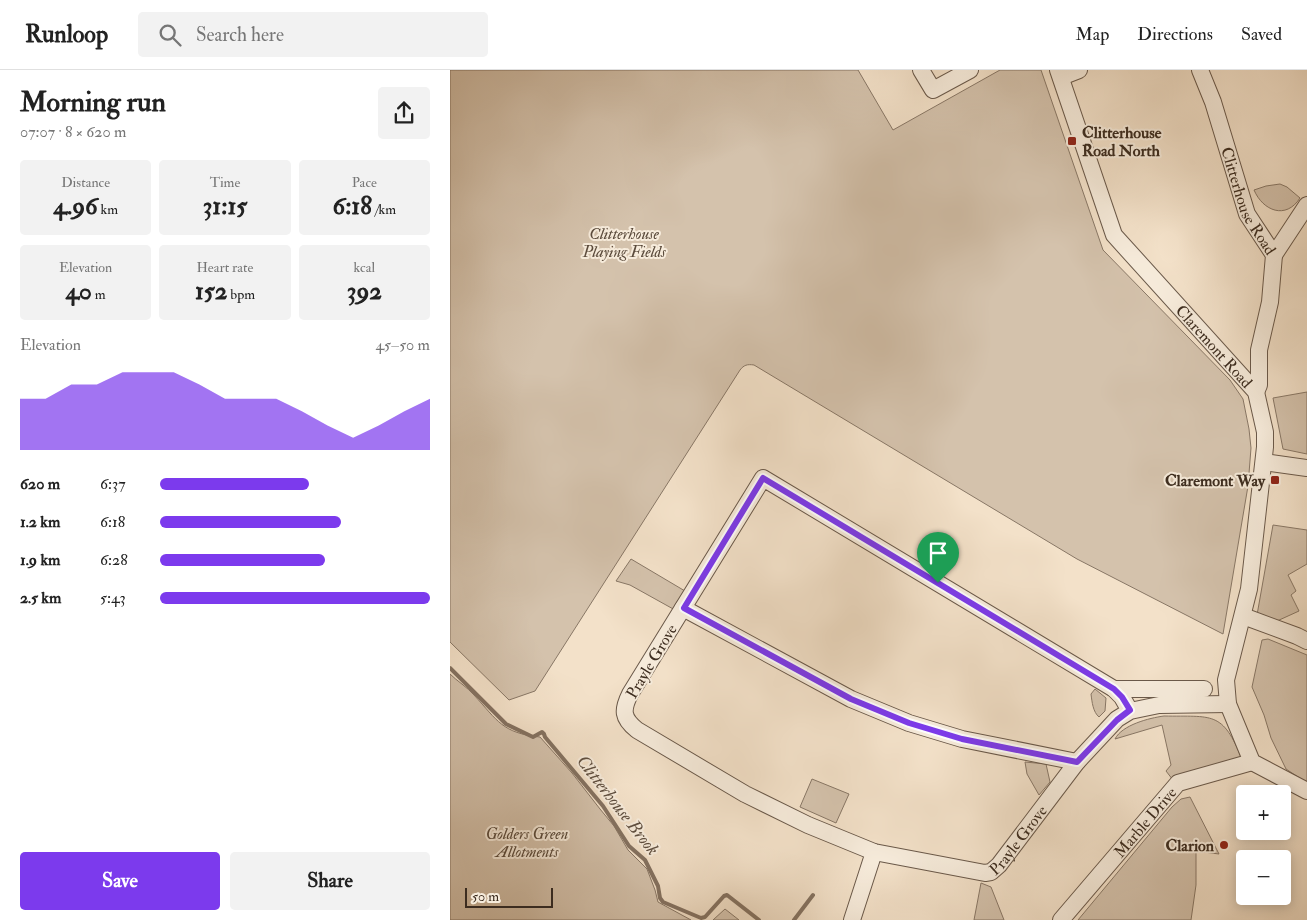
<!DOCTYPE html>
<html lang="en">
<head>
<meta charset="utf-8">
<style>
	:root { --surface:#fff; --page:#f2f2f2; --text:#222; --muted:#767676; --line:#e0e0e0; --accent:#7c3aed }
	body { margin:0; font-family:"IM FELL Double Pica",serif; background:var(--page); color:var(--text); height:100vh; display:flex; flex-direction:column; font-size:19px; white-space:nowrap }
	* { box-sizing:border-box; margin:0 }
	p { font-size:16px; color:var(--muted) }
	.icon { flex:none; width:28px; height:28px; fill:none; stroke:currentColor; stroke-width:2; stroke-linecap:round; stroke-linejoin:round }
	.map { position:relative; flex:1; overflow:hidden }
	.panel { display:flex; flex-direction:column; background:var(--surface); width:450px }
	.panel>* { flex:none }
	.fabs { position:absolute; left:786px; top:715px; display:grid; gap:10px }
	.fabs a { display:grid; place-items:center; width:55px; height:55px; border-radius:5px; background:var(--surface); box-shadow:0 2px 12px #0003; font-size:25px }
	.scale { position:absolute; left:15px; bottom:12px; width:88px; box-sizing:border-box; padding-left:5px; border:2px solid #3c2c1f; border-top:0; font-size:14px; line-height:18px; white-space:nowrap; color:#3c2c1f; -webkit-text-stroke:4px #f7ecdc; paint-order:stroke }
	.pin { position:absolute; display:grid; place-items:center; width:42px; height:42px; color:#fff; margin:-51px -21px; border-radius:50% 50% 50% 0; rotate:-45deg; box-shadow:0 0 5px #0007 }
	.pin .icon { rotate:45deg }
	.round { display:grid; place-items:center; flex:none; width:52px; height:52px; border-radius:5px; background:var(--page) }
	.headline { display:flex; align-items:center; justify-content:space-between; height:85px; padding:0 20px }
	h1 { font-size:28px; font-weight:700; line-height:38px }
	.stats { display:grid; grid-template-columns:repeat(3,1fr); gap:8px; height:85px; padding:5px 20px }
	.stats div { display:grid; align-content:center; border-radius:5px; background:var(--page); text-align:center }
	.stats b { font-size:25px; font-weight:700 }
	.stats small { font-size:14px; font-weight:400 }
	.stats p { font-size:14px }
	.chart { height:140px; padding:10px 20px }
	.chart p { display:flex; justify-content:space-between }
	.chart svg { width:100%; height:90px; margin-top:5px; fill:var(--accent); opacity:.7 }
	.button { display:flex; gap:10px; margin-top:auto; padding:10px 20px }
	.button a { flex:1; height:58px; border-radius:5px; background:var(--accent); color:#fff; font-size:20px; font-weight:700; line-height:58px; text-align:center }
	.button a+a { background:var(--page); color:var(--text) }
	ul { padding:0 20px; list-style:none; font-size:16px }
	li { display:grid; grid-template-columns:80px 60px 1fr; align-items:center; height:38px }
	li i { height:12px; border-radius:6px; background:var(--accent) }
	header { display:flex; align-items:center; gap:30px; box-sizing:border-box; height:70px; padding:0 25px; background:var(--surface); border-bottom:1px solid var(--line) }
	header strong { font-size:24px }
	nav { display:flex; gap:28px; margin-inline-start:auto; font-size:18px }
	.search { width:350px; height:45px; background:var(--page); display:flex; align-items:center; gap:12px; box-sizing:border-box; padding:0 18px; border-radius:5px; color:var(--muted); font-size:19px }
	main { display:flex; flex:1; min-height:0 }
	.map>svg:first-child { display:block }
</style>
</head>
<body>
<header>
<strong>Runloop</strong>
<div class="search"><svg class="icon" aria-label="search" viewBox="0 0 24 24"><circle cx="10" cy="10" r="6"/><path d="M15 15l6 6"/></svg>Search here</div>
<nav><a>Map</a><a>Directions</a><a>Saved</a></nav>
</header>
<main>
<section class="panel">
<div class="headline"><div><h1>Morning run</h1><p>07:07 · 8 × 620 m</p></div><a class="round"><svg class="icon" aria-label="share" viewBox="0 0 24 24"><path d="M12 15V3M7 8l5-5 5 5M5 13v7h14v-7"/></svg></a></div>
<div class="stats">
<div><p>Distance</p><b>4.96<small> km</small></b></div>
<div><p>Time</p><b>31:15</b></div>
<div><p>Pace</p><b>6:18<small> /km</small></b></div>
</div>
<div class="stats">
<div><p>Elevation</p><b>40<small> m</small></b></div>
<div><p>Heart rate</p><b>152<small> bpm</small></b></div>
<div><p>kcal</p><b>392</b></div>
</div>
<div class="chart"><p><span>Elevation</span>45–50 m</p>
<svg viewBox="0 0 160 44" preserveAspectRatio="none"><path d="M0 44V19L10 19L20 12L30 12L40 6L50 6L60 6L70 12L80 19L90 19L100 19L110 25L120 32L130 38L140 32L150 25L160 19V44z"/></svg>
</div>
<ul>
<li><b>620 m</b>6:37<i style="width:55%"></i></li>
<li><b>1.2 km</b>6:18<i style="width:67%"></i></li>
<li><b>1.9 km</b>6:28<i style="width:61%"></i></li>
<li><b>2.5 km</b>5:43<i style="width:100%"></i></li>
</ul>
<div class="button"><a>Save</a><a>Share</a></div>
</section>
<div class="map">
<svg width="857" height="850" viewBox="0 0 857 850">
	<rect width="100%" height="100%" fill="#f3e1c9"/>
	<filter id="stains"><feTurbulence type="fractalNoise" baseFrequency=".004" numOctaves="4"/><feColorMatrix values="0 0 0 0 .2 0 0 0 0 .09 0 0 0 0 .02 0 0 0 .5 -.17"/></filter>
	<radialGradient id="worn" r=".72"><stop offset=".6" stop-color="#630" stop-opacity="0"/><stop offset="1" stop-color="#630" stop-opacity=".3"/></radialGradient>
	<!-- green -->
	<path fill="#d4c2ac" stroke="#876" d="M0,0H408L443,60L550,0H591L653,180L780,310L793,329L799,359L801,378L798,416L773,564L627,489L304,295C297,294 294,295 290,300L85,621L59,630L0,572Z
		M830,114L837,117L850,128C836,150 813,141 804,120L816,116Z
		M857,322V384L833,379L823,328Z
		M823,455L857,460V494L838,505L846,521L841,525L849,541L827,551L807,545Z
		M181,489L235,521L225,540L180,515L166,511Z
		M818,569L857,585V713L836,699L821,668L814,645L802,617L812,570Z
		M0,604C7,611 17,617 24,625C48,651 52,663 90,667L122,703L150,739L164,756L178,780L197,799L205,820L208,832L241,850H0Z
		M645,619L656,628L655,641L649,647C643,642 642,632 641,624Z
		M714,646C762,647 773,640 792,690L723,710L716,701L721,695L712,655L665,669C672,655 699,648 714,646Z
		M575,692L596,694L600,712L589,725L577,704Z
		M362,709L399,724L386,753L350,737Z
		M740,727L769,784L746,781V815L741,850H628L722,737L731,729Z
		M531,813L541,817L554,850H524Z
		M275,839L289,850H263Z"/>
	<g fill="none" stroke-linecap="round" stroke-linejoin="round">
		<!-- stream -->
		<path stroke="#857362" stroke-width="4" d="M0,598L56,654L83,667L92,662L94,664L95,667L153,736L179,776L195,790L208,816L210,828L213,832L251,848L255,847L274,826L277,825L309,850
			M344,850L363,825"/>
		<!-- minor casing -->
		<g stroke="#6a594a" stroke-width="18">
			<g id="minor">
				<path d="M471,0L483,20L520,0"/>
				<path id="s1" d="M608,0L664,165L806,322L815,362V377L799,519L776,610L778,634L802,692L857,721"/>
				<path id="s2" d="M750,0L763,32L797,144L824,185L820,232L809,280V315L806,322"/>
				<path d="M611,7L629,0"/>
				<path d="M824,185L857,135"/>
				<path d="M814,392L857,398"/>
				<path d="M233,538L401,629L459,653L512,669L627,692"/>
				<path d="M793,546L847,566L857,571"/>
				<path d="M664,619H754"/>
				<path id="s3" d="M680,641L672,627L664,619L313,408L180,624C172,640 172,648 187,660L295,724L358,755L424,782L535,803L541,802L549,795L627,692L667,649L680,641L709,635L778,634"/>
				<path d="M402,850L424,782"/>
				<path id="s4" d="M611,850L728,713L802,692"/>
			</g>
		</g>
		<!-- minor -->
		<use href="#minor" stroke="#f7ecdc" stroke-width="16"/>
	</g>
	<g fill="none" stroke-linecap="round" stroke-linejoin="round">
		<!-- route casing -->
		<g stroke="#fff" stroke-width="10">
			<path id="route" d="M313,408L664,619L672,627L680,640L667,650L627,692L512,669L459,653L401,629L234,538Z"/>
		</g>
		<!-- route -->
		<use href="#route" stroke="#7c3aed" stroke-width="6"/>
	</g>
	<!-- markers -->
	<g fill="#8f2418" stroke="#f7ecdc" stroke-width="2">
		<rect x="617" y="66" width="10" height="10" rx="2.5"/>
		<rect x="820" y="405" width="10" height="10" rx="2.5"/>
		<circle cx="774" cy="775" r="5"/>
	</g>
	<g text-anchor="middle" stroke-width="4" stroke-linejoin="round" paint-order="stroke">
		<!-- poi labels -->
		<g font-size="16" font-weight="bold" fill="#3c2c1f" stroke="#f7ecdc" text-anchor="end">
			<text x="632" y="68" text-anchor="start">Clitterhouse<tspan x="632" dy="18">Road North</tspan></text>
			<text x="815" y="416">Claremont Way</text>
			<text x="764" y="781">Clarion</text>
		</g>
		<!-- street labels -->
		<g font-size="16" fill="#3c2c1f" stroke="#f7ecdc">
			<text dy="6" stroke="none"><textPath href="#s2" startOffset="140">Clitterhouse Road</textPath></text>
			<text dy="6" stroke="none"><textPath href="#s1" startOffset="324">Claremont Road</textPath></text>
			<text transform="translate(201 591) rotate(-59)" y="6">Prayle Grove</text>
			<text dy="6" stroke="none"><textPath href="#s4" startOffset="129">Marble Drive</textPath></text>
			<text dy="6" stroke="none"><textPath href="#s3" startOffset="1160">Prayle Grove</textPath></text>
		</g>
		<!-- park labels -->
		<g font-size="16" font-style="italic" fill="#5a4a3b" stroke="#f7ecdc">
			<text x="174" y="169">Clitterhouse<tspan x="174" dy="18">Playing Fields</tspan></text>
			<text x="77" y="769">Golders Green<tspan x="77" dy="18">Allotments</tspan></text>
		</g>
		<!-- water labels -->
		<g font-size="18" font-style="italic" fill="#605041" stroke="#f7ecdc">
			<text transform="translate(168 735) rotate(52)" y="6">Clitterhouse Brook</text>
		</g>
	</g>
	<rect width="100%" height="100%" filter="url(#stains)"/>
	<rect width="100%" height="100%" fill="url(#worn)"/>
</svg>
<div class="fabs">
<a>+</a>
<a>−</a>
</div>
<div class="scale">50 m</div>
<div class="pin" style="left:488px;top:513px;background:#1e9e55"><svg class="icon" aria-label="arrive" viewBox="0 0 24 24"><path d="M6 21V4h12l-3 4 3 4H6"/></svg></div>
</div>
</main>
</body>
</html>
